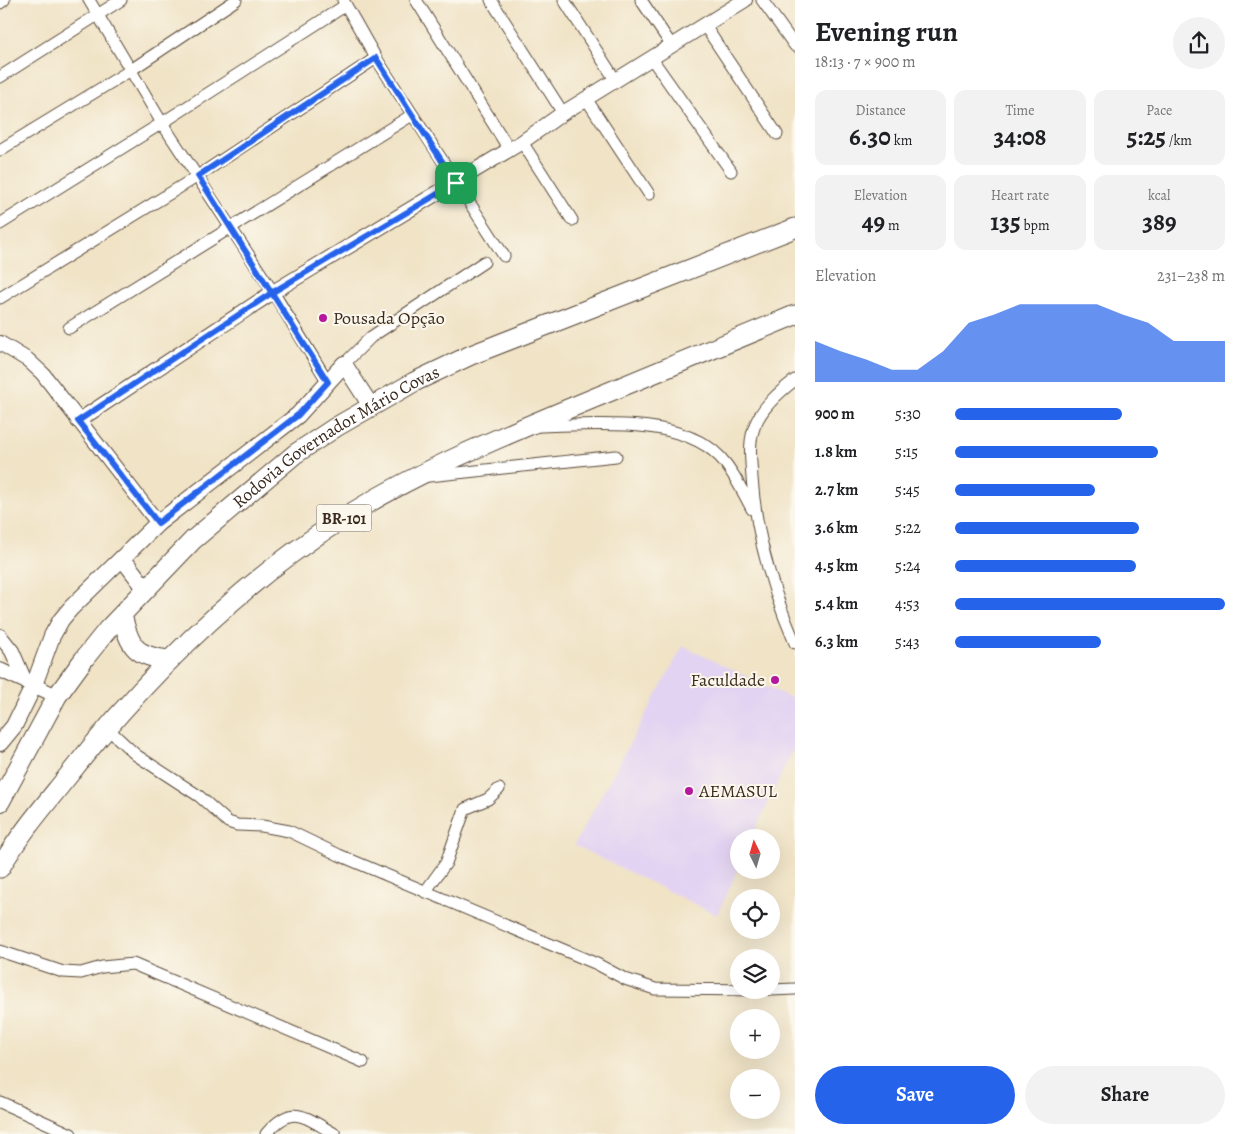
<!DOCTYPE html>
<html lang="en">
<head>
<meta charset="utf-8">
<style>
	:root { --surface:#fff; --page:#f2f2f2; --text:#202124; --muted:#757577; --accent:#2563eb }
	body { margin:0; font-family:Alegreya,serif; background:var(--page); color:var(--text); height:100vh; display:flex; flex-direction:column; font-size:19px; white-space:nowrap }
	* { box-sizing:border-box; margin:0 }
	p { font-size:16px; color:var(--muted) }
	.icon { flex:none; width:28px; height:28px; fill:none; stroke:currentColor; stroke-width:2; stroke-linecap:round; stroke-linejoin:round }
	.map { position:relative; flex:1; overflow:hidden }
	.sheet { display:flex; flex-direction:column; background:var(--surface); width:450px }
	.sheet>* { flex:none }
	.needle { width:32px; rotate:355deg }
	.controls { position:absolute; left:730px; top:829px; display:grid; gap:10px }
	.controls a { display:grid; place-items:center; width:50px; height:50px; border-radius:50%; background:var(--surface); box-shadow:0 5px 20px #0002; font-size:25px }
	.pin { position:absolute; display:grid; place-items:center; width:42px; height:42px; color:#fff; margin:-21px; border-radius:10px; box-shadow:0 2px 8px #0006 }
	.round { display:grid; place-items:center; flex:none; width:52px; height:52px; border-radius:26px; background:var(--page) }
	.head { display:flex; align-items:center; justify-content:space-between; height:85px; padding:0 20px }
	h1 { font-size:28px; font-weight:700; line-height:38px }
	.figures { display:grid; grid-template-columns:repeat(3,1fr); gap:8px; height:85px; padding:5px 20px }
	.figures div { display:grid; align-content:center; border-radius:12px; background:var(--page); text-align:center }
	.figures b { font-size:25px; font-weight:700 }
	.figures small { font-size:14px; font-weight:400 }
	.figures p { font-size:14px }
	.chart { height:140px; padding:10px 20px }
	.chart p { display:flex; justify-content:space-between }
	.chart svg { width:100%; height:90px; margin-top:5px; fill:var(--accent); opacity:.7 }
	.cta { display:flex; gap:10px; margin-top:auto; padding:10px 20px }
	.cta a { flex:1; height:58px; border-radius:30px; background:var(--accent); color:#fff; font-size:20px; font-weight:700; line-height:58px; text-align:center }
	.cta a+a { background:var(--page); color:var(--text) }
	ul { padding:0 20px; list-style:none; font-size:16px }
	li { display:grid; grid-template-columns:80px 60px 1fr; align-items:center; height:38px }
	li i { height:12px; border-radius:6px; background:var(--accent) }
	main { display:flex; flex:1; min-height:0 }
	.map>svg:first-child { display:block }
</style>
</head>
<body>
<main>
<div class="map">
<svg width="795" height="1134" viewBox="0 0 795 1134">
	<rect width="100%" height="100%" fill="#fbf7ec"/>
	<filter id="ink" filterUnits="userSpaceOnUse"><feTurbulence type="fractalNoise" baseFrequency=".02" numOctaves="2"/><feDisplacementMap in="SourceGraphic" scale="10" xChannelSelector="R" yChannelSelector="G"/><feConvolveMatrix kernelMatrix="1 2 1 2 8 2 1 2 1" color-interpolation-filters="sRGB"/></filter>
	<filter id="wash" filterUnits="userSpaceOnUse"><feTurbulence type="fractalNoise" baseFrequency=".0096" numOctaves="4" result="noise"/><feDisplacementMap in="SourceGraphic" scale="20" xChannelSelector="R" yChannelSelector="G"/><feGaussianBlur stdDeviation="1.12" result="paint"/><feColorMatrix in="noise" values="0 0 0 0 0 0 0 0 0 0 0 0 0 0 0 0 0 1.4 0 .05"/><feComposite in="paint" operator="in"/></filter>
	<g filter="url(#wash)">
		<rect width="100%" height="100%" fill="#f0e3c6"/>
		<!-- built -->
		<path fill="#e3d3f2" d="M683,646L795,700V745L752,837L739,838V867L717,915L574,845Z"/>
	</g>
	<g filter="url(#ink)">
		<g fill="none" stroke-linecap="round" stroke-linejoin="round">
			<!-- minor casing -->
			<g stroke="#564637" stroke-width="13">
				<path id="minor" d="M89,0L162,123L273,292L328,382
					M343,0L376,58L504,256
					M416,0L509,149
					M491,0L563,113
					M564,0L616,81
					M641,0L672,46
					M762,0L795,46
					M0,3L4,0
					M705,26L777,134
					M652,59L731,171
					M0,77L121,0
					M587,100L649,194
					M522,142L572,220
					M0,150L131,70L236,0
					M0,224L162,123L346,5
					M0,298L198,176L376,58
					M69,328L412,115
					M344,364L371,337L484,262
					M795,380C779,392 763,406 755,425C748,443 751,459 752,478C756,535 772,590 795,643
					M538,426C591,425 680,415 720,457C734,472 742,491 752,509
					M429,476L616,456
					M107,728L136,755L199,796L228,822L237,825L262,826L289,831L339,855L597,964L625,979L655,989L761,990
					M425,892L446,863L465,809L488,799L499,789
					M0,951L63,972L81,973L102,967L133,964L363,1062
					M771,990L795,989
					M0,1102L71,1134
					M266,1134C293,1102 304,1117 335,1134"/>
			</g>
			<!-- tertiary casing -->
			<g stroke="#564637" stroke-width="16">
				<path id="tertiary" d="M0,343L28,360L43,374L158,523
					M78,421L273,292L522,142L563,113L745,0
					M0,636L12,651L25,681
					M0,670L57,696"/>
			</g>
			<!-- secondary casing -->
			<g stroke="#564637" stroke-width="18">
				<path id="secondary" d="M123,559L145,588
					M0,743L14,726L34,685L52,636L61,620L71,608L158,523L298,415L344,364L371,406"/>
			</g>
			<!-- trunk casing -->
			<g stroke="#564637" stroke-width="21">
				<g id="trunk">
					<path d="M122,615C130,648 135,656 170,660"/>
					<path id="s1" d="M0,802L57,696L84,659L108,629L193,540L295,454L336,427L414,382L471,355L795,228"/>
					<path d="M0,868C19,835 44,806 68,776C146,677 235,587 342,519C414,473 496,439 575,406C648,376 721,345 795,315"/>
				</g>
			</g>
			<!-- minor -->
			<use href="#minor" stroke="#fff" stroke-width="11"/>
			<!-- tertiary -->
			<use href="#tertiary" stroke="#fff" stroke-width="14"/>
			<!-- secondary -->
			<use href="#secondary" stroke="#fff" stroke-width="16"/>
			<!-- trunk -->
			<use href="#trunk" stroke="#fff" stroke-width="19"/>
		</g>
	</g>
	<g fill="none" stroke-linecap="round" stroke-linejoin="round" filter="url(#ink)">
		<!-- route casing -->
		<g stroke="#fff" stroke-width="10">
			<path id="route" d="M456,183L376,58L198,176L328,382L298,415L158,523L78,421L273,292L456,183"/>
		</g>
		<!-- route -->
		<use href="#route" stroke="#2563eb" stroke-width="6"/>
	</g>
	<!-- markers -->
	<g fill="#b5179e" stroke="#fbf7ec" stroke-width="2">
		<circle cx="323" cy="318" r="5"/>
		<circle cx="775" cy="680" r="5"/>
		<circle cx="689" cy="791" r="5"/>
	</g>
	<g text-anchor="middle" stroke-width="4" stroke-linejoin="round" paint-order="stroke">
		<!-- shield labels -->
		<rect fill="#fbf7ec" stroke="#75685c" stroke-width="1" x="316.5" y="504.5" width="55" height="27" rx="4"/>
		<g font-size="16" font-weight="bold" fill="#3b2a1e">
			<text x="344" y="524">BR-101</text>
		</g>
		<!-- poi labels -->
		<g font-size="18" fill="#3b2a1e" stroke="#fbf7ec" text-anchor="start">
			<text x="333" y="324">Pousada Opção</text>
			<text x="765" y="686" text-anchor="end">Faculdade</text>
			<text x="699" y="797">AEMASUL</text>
		</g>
		<!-- street labels -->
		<g font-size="18" fill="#3b2a1e" stroke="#fbf7ec">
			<text dy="6" stroke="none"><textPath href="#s1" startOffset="505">Rodovia Governador Mário Covas</textPath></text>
		</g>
	</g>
</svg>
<div class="controls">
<a><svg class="needle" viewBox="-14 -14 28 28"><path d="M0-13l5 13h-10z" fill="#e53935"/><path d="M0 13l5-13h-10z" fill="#757577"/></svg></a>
<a><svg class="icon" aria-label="locate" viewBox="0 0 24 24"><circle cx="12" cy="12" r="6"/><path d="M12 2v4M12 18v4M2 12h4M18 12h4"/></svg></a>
<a><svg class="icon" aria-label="layers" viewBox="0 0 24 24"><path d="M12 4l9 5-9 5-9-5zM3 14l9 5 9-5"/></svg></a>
<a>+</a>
<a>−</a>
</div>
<div class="pin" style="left:456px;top:183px;background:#1e9e55"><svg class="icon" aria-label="arrive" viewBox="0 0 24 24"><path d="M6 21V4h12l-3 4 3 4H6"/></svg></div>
</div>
<section class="sheet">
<div class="head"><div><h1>Evening run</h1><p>18:13 · 7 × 900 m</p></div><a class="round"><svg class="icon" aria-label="share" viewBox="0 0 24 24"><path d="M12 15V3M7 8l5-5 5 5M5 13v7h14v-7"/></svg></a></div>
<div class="figures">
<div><p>Distance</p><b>6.30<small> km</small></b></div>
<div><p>Time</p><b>34:08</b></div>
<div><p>Pace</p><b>5:25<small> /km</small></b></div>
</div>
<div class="figures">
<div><p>Elevation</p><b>49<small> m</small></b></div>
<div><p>Heart rate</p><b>135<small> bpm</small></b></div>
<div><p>kcal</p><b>389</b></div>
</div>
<div class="chart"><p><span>Elevation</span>231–238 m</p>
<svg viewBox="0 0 160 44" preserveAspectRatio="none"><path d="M0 44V24L10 29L20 33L30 38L40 38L50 29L60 15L70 11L80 6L90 6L100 6L110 6L120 11L130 15L140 24L150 24L160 24V44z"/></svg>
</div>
<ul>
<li><b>900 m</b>5:30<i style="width:62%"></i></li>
<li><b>1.8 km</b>5:15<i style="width:75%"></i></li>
<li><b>2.7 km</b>5:45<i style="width:52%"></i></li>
<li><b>3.6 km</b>5:22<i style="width:68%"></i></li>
<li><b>4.5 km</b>5:24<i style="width:67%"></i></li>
<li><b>5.4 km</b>4:53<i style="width:100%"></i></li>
<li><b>6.3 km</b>5:43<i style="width:54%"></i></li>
</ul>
<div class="cta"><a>Save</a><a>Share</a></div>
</section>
</main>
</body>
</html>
